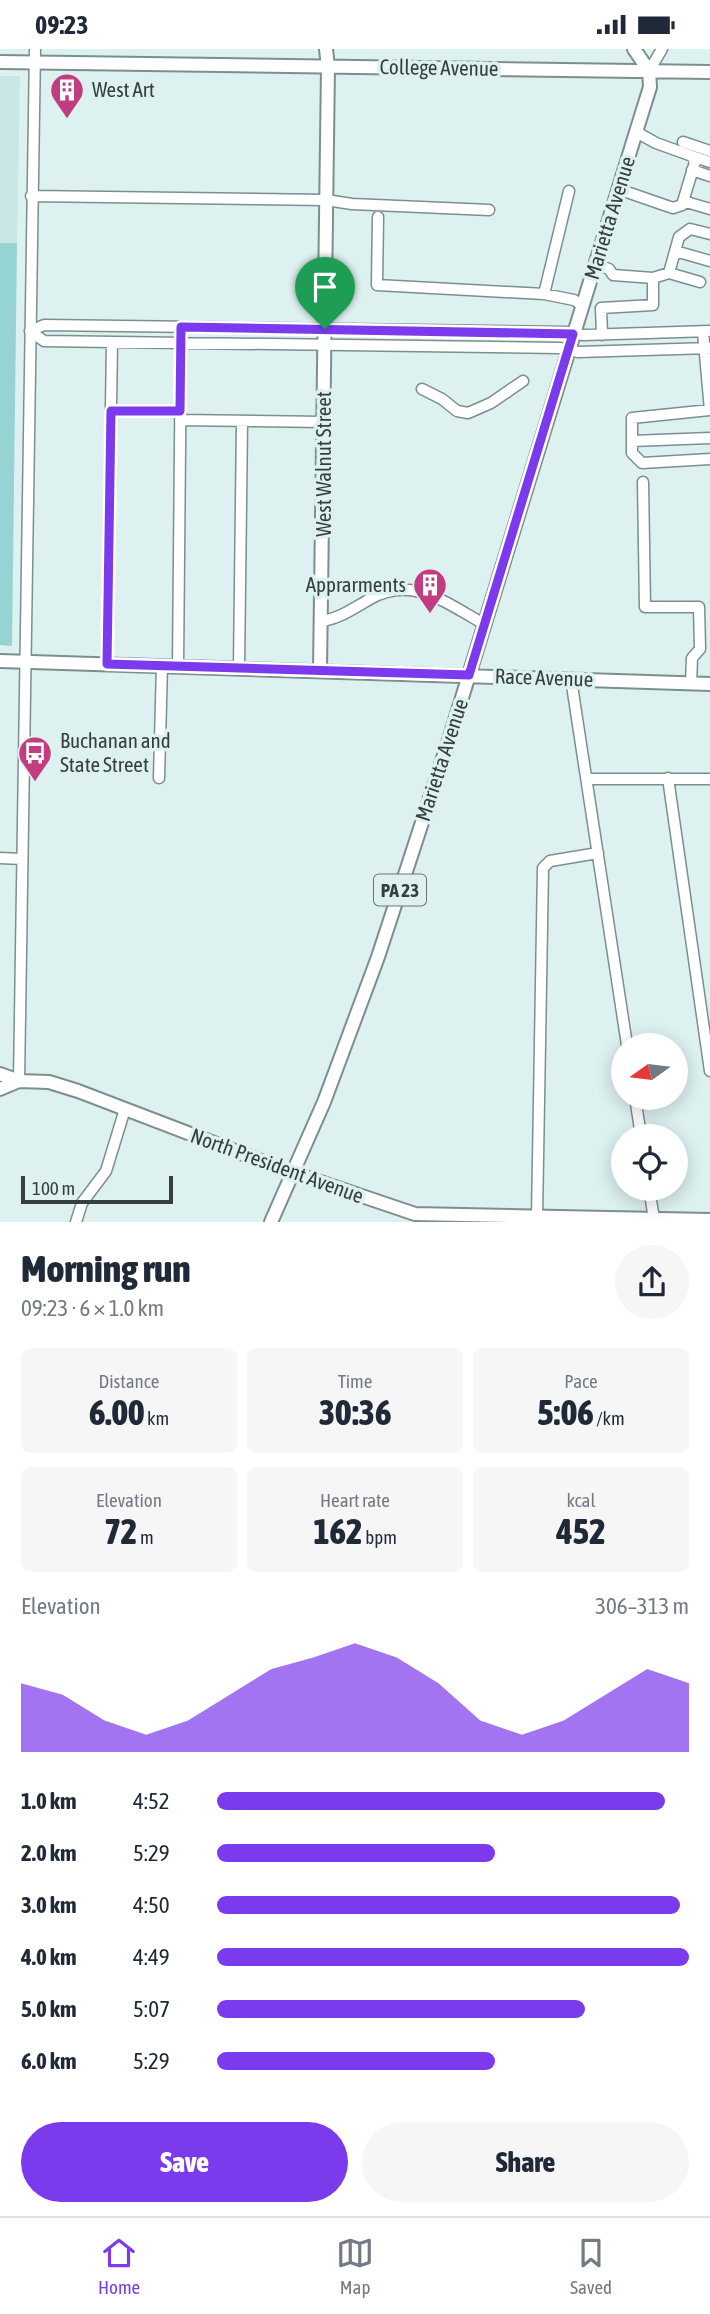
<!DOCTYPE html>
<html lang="en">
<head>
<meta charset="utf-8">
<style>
	:root { --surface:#fff; --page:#f6f6f7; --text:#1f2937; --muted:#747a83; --line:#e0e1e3; --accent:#7c3aed }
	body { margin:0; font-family:"Asap Condensed",sans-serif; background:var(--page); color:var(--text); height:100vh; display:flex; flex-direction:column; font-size:26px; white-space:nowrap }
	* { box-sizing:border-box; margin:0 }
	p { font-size:23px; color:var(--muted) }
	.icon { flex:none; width:38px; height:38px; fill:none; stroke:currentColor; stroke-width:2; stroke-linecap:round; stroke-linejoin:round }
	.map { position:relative; height:1173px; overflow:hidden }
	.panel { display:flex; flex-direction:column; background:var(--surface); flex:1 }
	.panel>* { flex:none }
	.needle { width:46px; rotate:256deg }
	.tools { position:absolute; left:611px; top:984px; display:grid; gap:14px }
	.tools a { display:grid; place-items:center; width:77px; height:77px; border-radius:50%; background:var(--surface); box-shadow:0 4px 18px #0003; font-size:35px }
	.scale { position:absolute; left:21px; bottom:18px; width:152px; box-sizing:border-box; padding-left:7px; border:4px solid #363e3e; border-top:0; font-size:19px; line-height:24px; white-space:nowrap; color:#363e3e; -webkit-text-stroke:5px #dcf1f0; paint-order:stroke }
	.pin { position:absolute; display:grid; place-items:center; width:60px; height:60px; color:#fff; margin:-72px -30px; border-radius:50% 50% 50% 0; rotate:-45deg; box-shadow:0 0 7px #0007 }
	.pin .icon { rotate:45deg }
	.round { display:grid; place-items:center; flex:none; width:74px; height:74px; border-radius:37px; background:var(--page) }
	.headline { display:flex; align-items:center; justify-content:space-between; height:119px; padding:0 21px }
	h1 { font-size:38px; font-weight:800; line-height:52px }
	.figures { display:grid; grid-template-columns:repeat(3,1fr); gap:10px; height:119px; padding:7px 21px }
	.figures div { display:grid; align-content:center; border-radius:10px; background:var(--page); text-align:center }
	.figures b { font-size:35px; font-weight:800 }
	.figures small { font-size:19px; font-weight:400 }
	.figures p { font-size:19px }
	.chart { height:196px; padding:14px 21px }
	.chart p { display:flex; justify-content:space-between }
	.chart svg { width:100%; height:126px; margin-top:7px; fill:var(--accent); opacity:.7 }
	.primary-button { display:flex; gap:14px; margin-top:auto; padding:14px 21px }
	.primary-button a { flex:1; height:80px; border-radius:42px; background:var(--accent); color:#fff; font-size:28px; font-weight:800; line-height:80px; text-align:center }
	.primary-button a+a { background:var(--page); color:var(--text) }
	ul { padding:0 21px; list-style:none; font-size:23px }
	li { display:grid; grid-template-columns:112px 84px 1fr; align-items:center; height:52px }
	li i { height:18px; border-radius:9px; background:var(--accent) }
	.status { display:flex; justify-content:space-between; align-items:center; height:49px; padding:0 35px; background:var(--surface); direction:ltr }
	.status svg { height:19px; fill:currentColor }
	.tabs { display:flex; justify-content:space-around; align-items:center; height:98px; border-top:2px solid var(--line); background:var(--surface); font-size:19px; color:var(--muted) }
	.tabs a { display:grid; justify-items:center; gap:4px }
	.tabs .current { color:var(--accent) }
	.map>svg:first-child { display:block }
</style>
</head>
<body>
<div class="status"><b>09:23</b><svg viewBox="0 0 49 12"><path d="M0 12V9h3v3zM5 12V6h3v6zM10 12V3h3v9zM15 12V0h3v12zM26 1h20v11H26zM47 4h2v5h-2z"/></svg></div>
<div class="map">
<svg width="710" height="1173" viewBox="0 0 710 1173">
	<rect width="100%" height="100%" fill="#dcf1f0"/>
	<!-- built -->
	<path fill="#c9e7e6" d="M0,27H20L17,194H0Z"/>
	<!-- green -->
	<path fill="#95d4d2" d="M0,194H17L12,597L0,596Z"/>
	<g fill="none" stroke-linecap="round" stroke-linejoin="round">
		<!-- minor casing -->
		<g stroke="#7c8f8e" stroke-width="13">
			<path id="minor" d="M649,22L662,0
				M683,93L710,102
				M692,107L710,113
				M692,121L710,127
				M618,140L673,159L682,156L695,113L692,107L656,94L636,83
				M31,147L326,151L352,155L489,161
				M683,152L710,160
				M378,168L377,236L544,245L569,142
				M675,202L710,212
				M595,215L609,220L613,226L653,229V256L601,259L602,286
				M669,224L679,188L690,180L710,185
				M653,229L669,224L700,233
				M544,245L574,251L582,256
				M30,282L44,292L560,299L578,303L710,299
				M30,282L44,276L566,283L583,286L710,282
				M703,283L710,361L632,369V404L642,414L710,410
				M422,340L442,350L457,362L468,364L491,354L523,332
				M111,362H180
				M180,371L324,373
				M632,392L710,389
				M643,433L645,558H699L700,600L692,609L691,634
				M321,572C339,570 354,559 370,550C413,526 446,554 484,575
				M107,615L112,293
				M178,617L181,288
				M239,619L242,372
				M571,630L627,996
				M159,729L162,616
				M668,729L710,1022
				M587,730H710
				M0,809L22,810
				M19,1032L35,0
				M635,1048L641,1087
				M649,1139L654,1170
				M537,1168L543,819L550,812L598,804
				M76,1173L82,1154L106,1122L125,1060"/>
		</g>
		<!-- major casing -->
		<g stroke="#7c8f8e" stroke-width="16">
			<path id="major" d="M634,0L649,22
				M0,13L710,23
				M0,612L710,635
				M320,621L328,18L326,0
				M0,1025L19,1032L49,1033L78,1042L282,1120L415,1165L710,1171
				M0,1040L19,1032
				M271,1173L324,1053L378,908L449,691L636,83L650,38L649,22"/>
		</g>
		<!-- minor -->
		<use href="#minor" stroke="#fff" stroke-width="10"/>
		<!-- major -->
		<use href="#major" stroke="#fff" stroke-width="12"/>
	</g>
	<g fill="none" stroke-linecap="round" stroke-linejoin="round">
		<!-- route casing -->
		<g stroke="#fff" stroke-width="14">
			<path id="route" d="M181,278L573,285L469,626L107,615L111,362H180Z"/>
		</g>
		<!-- route -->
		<use href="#route" stroke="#7c3aed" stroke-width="9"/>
	</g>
	<!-- icons -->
	<defs>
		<g id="building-pin" transform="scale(1.75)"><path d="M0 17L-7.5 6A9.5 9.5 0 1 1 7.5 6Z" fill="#c13d80" stroke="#dcf1f0"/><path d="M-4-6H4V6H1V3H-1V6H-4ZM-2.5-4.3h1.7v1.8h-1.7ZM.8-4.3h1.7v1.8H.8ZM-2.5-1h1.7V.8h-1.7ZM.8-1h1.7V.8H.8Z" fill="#fff"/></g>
		<g id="bus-pin" transform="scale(1.75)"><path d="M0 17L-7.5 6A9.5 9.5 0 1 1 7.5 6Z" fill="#c13d80" stroke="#dcf1f0"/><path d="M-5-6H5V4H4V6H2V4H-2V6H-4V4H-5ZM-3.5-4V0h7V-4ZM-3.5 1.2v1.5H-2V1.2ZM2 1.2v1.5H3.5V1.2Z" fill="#fff"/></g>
	</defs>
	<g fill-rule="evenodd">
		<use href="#building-pin" x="67" y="41"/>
		<use href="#building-pin" x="430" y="536"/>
		<use href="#bus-pin" x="35" y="704"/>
	</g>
	<g text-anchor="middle" stroke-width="7" stroke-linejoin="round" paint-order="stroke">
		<!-- shield labels -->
		<rect fill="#dcf1f0" stroke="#687473" stroke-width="2" x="374" y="825.5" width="52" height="31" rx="5"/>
		<g font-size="19" font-weight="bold" fill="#363e3e">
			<text x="400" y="848">PA 23</text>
		</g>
		<!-- street labels -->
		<g font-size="21" fill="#363e3e" stroke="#dcf1f0">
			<text transform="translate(439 19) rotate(1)" y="7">College Avenue</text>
			<text transform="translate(610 169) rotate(-73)" y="7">Marietta Avenue</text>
			<text transform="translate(324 415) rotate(-90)" y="7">West Walnut Street</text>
			<text transform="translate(544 629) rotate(2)" y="7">Race Avenue</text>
			<text transform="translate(442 711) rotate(-72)" y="7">Marietta Avenue</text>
			<text transform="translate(277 1117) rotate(20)" y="7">North President Avenue</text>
		</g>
		<!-- poi labels -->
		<g font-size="21" fill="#363e3e" stroke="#dcf1f0" text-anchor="start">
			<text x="92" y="48">West Art</text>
			<text x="406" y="543" text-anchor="end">Apprarments</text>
			<text x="60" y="699">Buchanan and<tspan x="60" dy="24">State Street</tspan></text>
		</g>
	</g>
</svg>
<div class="tools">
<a><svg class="needle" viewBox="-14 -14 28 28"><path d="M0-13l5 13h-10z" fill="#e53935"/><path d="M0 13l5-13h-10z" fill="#747a83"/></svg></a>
<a><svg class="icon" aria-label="locate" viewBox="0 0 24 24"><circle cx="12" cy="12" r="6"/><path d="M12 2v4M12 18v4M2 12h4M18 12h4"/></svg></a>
</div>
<div class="scale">100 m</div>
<div class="pin" style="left:325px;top:280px;background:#1e9e55"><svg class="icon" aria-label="arrive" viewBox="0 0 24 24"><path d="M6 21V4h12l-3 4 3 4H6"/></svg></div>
</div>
<section class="panel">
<div class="headline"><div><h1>Morning run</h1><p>09:23 · 6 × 1.0 km</p></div><a class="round"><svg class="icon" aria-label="share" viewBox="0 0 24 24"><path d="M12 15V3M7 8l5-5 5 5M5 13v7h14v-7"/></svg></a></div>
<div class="figures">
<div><p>Distance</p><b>6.00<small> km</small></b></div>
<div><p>Time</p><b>30:36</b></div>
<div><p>Pace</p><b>5:06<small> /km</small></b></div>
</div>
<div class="figures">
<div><p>Elevation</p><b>72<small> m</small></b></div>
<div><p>Heart rate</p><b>162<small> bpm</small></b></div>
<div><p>kcal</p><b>452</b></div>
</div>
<div class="chart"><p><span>Elevation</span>306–313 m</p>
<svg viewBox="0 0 160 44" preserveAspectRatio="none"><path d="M0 44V20L10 24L20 33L30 38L40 33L50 24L60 15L70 11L80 6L90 11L100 20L110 33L120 38L130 33L140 24L150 15L160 20V44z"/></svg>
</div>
<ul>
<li><b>1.0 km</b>4:52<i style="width:95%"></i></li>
<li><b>2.0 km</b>5:29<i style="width:59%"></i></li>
<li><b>3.0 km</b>4:50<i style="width:98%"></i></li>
<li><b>4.0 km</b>4:49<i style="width:100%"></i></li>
<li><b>5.0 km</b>5:07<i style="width:78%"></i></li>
<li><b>6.0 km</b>5:29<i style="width:59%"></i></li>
</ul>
<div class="primary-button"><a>Save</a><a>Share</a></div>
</section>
<nav class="tabs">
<a class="current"><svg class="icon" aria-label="home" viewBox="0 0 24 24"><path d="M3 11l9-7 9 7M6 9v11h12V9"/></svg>Home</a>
<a><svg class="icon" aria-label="map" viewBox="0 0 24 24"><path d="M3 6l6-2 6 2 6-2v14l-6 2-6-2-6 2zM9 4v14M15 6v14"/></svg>Map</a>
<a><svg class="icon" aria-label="saved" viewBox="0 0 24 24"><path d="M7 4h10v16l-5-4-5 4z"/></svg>Saved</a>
</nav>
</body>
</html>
